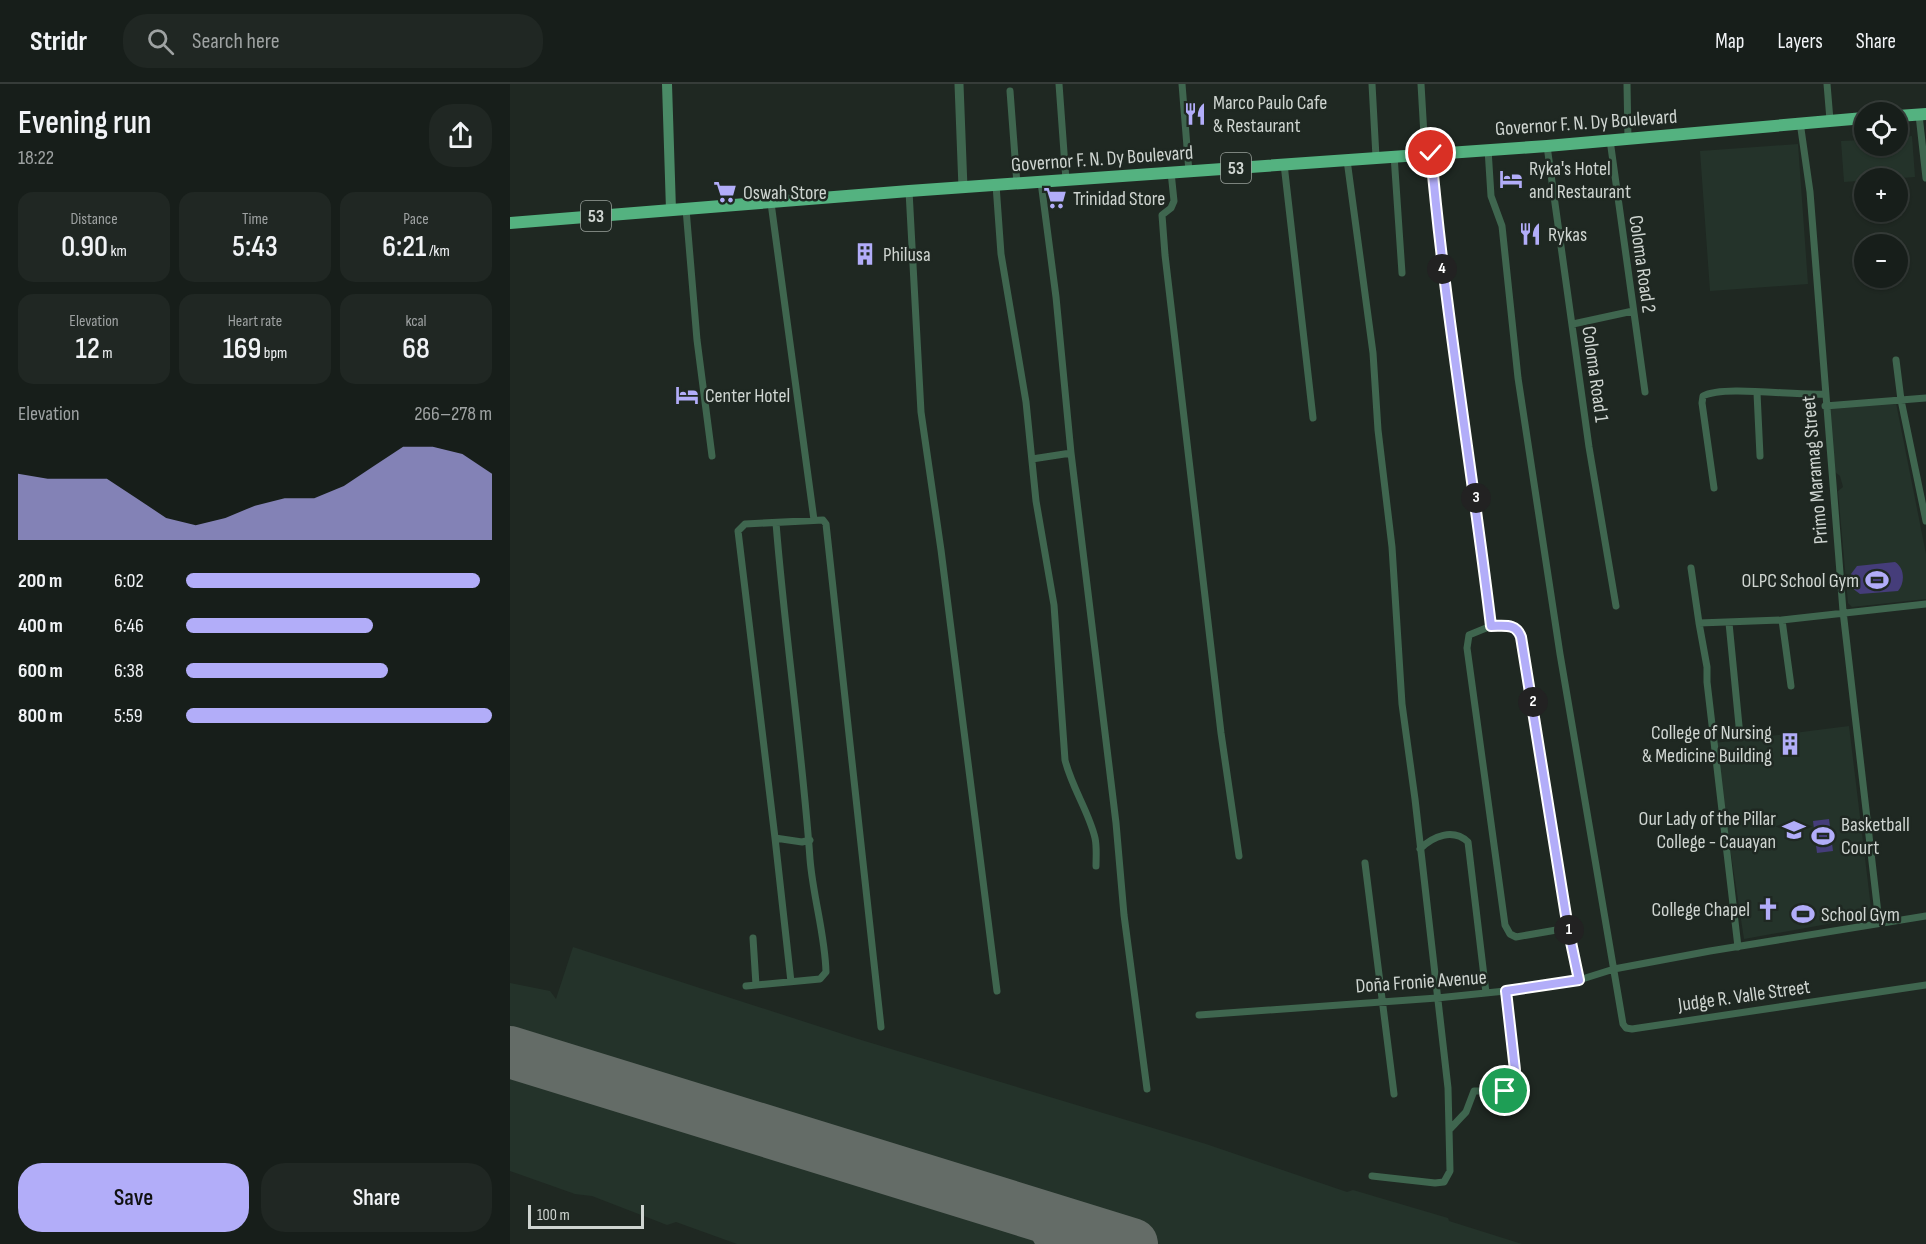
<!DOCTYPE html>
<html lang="en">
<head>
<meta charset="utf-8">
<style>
	:root { --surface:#171e1a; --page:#202723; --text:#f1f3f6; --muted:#9ea2a2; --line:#363c39; --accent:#b2adf9 }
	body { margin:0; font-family:"Sofia Sans Condensed",sans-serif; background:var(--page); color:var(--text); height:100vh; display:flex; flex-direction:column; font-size:22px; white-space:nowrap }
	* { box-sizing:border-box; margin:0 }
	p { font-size:20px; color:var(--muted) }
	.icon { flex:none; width:33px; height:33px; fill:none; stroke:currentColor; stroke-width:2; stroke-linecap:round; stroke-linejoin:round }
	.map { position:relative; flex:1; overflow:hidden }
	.details { display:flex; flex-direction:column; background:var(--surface); width:510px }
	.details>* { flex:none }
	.buttons { position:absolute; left:1344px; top:18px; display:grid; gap:12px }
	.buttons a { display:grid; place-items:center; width:54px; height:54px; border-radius:50%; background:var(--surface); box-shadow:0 2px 4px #0004,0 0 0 2px var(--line); font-size:30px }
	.scale { position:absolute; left:18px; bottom:15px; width:116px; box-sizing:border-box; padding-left:6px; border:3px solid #cfd5d1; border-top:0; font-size:16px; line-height:21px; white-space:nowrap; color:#cfd5d1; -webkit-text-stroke:4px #1f2822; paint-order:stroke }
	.pin { position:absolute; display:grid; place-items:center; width:51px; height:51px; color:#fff; margin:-26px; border:3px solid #fff; border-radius:50%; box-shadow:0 2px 6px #0007 }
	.km { position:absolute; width:30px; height:30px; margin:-15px; border-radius:50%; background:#222; color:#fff; font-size:16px; line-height:30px; text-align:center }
	.round { display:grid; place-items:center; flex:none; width:63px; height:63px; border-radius:24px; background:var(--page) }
	.overview { display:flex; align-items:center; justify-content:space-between; height:102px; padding:0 18px }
	h1 { font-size:33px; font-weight:600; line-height:45px }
	.metrics { display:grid; grid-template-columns:repeat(3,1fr); gap:9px; height:102px; padding:6px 18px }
	.metrics div { display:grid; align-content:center; border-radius:15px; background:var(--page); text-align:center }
	.metrics b { font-size:30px; font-weight:600 }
	.metrics small { font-size:16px; font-weight:400 }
	.metrics p { font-size:16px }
	.chart { height:168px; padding:12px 18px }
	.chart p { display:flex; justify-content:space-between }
	.chart svg { width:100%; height:108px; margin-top:6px; fill:var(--accent); opacity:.7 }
	.primary-button { display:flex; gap:12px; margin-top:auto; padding:12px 18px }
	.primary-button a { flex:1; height:69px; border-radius:24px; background:var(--accent); color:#111; font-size:24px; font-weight:600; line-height:69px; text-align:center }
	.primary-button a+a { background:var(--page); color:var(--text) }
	ul { padding:0 18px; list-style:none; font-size:20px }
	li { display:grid; grid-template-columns:96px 72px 1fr; align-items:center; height:45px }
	li i { height:15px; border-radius:8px; background:var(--accent) }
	header { display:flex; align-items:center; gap:36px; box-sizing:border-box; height:84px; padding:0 30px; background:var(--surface); border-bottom:2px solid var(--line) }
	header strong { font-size:28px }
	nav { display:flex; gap:33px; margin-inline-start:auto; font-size:21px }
	.search { width:420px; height:54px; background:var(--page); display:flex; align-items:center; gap:15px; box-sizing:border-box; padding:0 21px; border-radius:24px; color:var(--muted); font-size:22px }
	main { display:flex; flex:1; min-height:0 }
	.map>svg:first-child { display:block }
</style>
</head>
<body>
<header>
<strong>Stridr</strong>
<div class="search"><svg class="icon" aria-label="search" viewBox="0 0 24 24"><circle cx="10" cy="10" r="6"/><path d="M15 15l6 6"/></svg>Search here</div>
<nav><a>Map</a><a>Layers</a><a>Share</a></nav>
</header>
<main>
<section class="details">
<div class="overview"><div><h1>Evening run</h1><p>18:22</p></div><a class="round"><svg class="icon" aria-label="share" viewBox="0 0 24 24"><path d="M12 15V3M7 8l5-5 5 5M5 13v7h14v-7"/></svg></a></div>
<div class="metrics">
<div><p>Distance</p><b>0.90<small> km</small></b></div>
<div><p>Time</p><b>5:43</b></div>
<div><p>Pace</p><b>6:21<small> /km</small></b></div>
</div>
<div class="metrics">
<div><p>Elevation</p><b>12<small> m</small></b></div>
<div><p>Heart rate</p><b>169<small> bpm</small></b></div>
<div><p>kcal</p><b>68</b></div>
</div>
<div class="chart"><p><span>Elevation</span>266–278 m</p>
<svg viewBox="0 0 160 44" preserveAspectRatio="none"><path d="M0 44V17L10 19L20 19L30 19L40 27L50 35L60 38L70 35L80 30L90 27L100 27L110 22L120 14L130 6L140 6L150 9L160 17V44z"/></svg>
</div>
<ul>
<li><b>200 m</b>6:02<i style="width:96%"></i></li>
<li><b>400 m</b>6:46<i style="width:61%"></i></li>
<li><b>600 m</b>6:38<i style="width:66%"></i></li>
<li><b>800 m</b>5:59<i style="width:100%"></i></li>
</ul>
<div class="primary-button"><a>Save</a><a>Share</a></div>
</section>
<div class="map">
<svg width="1416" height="1160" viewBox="0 0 1416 1160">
	<rect width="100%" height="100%" fill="#1f2822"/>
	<!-- built -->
	<path fill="#24332a" d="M1402,52L1405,93L1334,98L1331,57L1354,56V62H1388V53Z
		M1288,60L1298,200L1200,207L1190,67Z
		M1386,319L1416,470V515L1342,523L1338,519L1328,407L1333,403L1330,392L1325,388L1319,324Z
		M1339,642L1362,832L1234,855L1204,659Z
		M63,863L348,955L696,1060L837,1108L843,1106L938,1134L939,1137L1012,1160H227L166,1138L157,1141L82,1112L65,1110L0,1087V899L40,907L46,915Z"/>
	<!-- green -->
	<path fill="#453d7a" d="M1385,478C1395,484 1395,499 1388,507L1350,510L1342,504L1341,490L1347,482Z
		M1319,735L1323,767L1307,769L1303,737Z"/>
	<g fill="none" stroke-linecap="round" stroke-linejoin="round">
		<!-- taxiway -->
		<path stroke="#646c67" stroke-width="21" d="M513,1126L520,1130L537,1160
			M551,1160C561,1147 565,1143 580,1147"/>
		<!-- runway -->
		<path stroke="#646c67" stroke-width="52" d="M0,968L622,1160"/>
		<!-- minor -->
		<path stroke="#3f664f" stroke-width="7" d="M549,0L556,96
			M672,0L679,88
			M862,0L866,73
			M911,0L915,69
			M1117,0L1118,55
			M1317,0L1320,36
			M500,7L507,100
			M1409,31L1416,94
			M1290,38L1300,108L1333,527L1369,838
			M1100,56L1135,308
			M1037,62L1079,363L1106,522
			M978,65L981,112L992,142L1008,294L1050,570L1113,940L1116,944L1122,945L1416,901
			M921,69C935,227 962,384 981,542H1003L1011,553L1058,844L1069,896
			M884,71L892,189
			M837,76L863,269L868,346L882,463L892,620L905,715L938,1004L940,1087L934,1098L925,1099L862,1092
			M774,80L803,334
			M661,88L664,117L661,124L652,131L655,171L711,649L729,772
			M531,98L546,213L561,369
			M486,101L491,170L516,318L526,417L544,521L555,676C562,704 579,728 585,754C587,763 586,773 586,782
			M399,107L411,328L431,466L487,907
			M261,119L304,436
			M176,125L187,256L202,372
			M1063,240L1123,227
			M1386,276L1391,316L1416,437
			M1247,309L1250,372
			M1315,322L1416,314
			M522,375L561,369L606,739L614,831L637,1005
			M1204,404L1192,319L1193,312C1214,301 1285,312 1314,310
			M1181,484L1189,539L1272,536L1416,520
			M1272,536L1281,602
			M1189,539L1197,583V598L1228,863
			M1219,539L1230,652
			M981,542L959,551L957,564L995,841L1000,850L1006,853L1058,844
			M265,754L281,898
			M300,756L292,758L265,754L228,447L235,440L313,436L316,440L371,943
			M910,765C923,752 943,744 958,758L976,909
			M855,779L884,1010
			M243,854L246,901
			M236,902L310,895L316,888C315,850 303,813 300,775C292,663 275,552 266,439
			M689,931L927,914L1005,906L1069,896L1104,885L1200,867L1416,832
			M940,1045L956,1028L964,1007H995L1004,1002L1005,986L996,907"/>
		<!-- tertiary -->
		<path stroke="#3f664f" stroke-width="9" d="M449,0L453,104"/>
		<!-- secondary -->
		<path stroke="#4a8a66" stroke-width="10" d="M157,0L161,126"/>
		<!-- trunk -->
		<path stroke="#54b280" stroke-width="12" d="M1388,32L1416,30
			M0,139L399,107L1037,62L1354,34"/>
	</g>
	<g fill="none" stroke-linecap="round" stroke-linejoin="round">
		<!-- route casing -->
		<g stroke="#fff" stroke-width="12">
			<path id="route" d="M921,69C935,227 962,384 981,542C995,542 1006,539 1011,553L1058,844L1069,896L996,907L1005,986L1004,1002L995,1007"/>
		</g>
		<!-- route -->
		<use href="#route" stroke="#b2adf9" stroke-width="8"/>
	</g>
	<!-- icons -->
	<defs>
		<g id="restaurant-bare" transform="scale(1.8)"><path d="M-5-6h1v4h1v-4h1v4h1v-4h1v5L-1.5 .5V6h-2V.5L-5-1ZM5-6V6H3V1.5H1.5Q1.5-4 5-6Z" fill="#b2adf9" stroke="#1f2822" stroke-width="2.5" paint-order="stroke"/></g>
		<g id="hotel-bare" transform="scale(1.8)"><path d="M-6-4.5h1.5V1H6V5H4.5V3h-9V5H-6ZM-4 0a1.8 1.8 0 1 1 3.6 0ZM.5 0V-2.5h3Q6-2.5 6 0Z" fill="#b2adf9" stroke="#1f2822" stroke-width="2.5" paint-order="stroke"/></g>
		<g id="supermarket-bare" transform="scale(1.8)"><path d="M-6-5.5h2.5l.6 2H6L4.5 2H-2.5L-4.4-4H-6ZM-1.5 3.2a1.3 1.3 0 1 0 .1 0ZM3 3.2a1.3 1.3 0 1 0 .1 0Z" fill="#b2adf9" stroke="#1f2822" stroke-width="2.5" paint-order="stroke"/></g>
		<g id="building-bare" transform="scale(1.8)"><path d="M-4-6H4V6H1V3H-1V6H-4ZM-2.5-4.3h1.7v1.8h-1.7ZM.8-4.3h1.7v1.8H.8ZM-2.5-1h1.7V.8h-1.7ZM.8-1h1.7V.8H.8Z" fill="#b2adf9" stroke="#1f2822" stroke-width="2.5" paint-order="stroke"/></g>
		<g id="stadium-bare" transform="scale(1.8)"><path d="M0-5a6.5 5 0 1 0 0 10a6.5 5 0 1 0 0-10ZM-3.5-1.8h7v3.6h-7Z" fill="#b2adf9" stroke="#1f2822" stroke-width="2.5" paint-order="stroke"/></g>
		<g id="university-bare" transform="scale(1.8)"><path d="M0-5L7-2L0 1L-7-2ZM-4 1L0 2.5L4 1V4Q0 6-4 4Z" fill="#b2adf9" stroke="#1f2822" stroke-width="2.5" paint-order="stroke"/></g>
		<g id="church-bare" transform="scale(1.8)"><path d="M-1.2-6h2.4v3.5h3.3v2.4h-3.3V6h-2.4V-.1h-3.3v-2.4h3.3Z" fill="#b2adf9" stroke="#1f2822" stroke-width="2.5" paint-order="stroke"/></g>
	</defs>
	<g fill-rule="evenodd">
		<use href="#restaurant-bare" x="685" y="30"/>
		<use href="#hotel-bare" x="1001" y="95"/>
		<use href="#supermarket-bare" x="215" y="108"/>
		<use href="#supermarket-bare" x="545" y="114"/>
		<use href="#restaurant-bare" x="1020" y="150"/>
		<use href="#building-bare" x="355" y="170"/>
		<use href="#hotel-bare" x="177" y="311"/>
		<use href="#stadium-bare" x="1367" y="496"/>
		<use href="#building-bare" x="1280" y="660"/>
		<use href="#university-bare" x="1284" y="746"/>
		<use href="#stadium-bare" x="1313" y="752"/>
		<use href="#church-bare" x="1258" y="825"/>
		<use href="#stadium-bare" x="1293" y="830"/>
	</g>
	<g text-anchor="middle" stroke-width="5" stroke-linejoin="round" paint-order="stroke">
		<!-- shield labels -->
		<g fill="#1f2822" stroke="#9aa19c" stroke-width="1.5">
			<rect x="711" y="69" width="30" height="30" rx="4.5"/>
			<rect x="71" y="117" width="30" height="30" rx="4.5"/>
		</g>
		<g font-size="18" font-weight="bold" fill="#cfd5d1">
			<text x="726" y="90">53</text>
			<text x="86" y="138">53</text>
		</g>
		<!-- poi labels -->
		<g font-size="20" fill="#cfd5d1" stroke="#1f2822" text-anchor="start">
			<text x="703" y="25">Marco Paulo Cafe<tspan x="703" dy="23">&amp; Restaurant</tspan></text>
			<text x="1019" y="91">Ryka's Hotel<tspan x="1019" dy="23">and Restaurant</tspan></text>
			<text x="233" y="115">Oswah Store</text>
			<text x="563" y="121">Trinidad Store</text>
			<text x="1038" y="157">Rykas</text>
			<text x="373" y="177">Philusa</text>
			<text x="195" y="318">Center Hotel</text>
			<text x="1349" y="503" text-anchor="end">OLPC School Gym</text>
			<text x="1262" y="655" text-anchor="end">College of Nursing<tspan x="1262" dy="23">&amp; Medicine Building</tspan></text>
			<text x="1266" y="741" text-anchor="end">Our Lady of the Pillar<tspan x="1266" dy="23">College - Cauayan</tspan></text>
			<text x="1331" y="747">Basketball<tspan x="1331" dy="23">Court</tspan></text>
			<text x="1240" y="832" text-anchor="end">College Chapel</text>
			<text x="1311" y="837">School Gym</text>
		</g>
		<!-- street labels -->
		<g font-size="20" fill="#cfd5d1" stroke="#1f2822">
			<text transform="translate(1076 38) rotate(-4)" y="7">Governor F. N. Dy Boulevard</text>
			<text transform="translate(592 74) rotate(-4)" y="7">Governor F. N. Dy Boulevard</text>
			<text transform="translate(1133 180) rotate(82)" y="7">Coloma Road 2</text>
			<text transform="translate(1086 290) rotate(82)" y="7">Coloma Road 1</text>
			<text transform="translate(1304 386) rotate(-95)" y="7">Primo Maramag Street</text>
			<text transform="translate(911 897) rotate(-4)" y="7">Doña Fronie Avenue</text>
			<text transform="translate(1234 911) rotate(-8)" y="7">Judge R. Valle Street</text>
		</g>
	</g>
</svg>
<div class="buttons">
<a><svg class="icon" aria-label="locate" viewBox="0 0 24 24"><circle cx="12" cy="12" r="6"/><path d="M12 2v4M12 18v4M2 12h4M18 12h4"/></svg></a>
<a>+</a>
<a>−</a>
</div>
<div class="scale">100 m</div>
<div class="pin" style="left:995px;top:1007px;background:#1e9e55"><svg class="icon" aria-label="arrive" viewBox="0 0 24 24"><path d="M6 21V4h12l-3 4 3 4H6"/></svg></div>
<div class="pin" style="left:921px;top:69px;background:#d93025"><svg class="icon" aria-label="check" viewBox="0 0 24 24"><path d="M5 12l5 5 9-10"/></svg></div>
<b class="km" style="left:1059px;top:846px">1</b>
<b class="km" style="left:1023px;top:618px">2</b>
<b class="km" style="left:966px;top:414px">3</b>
<b class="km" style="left:932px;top:185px">4</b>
</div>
</main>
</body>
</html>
